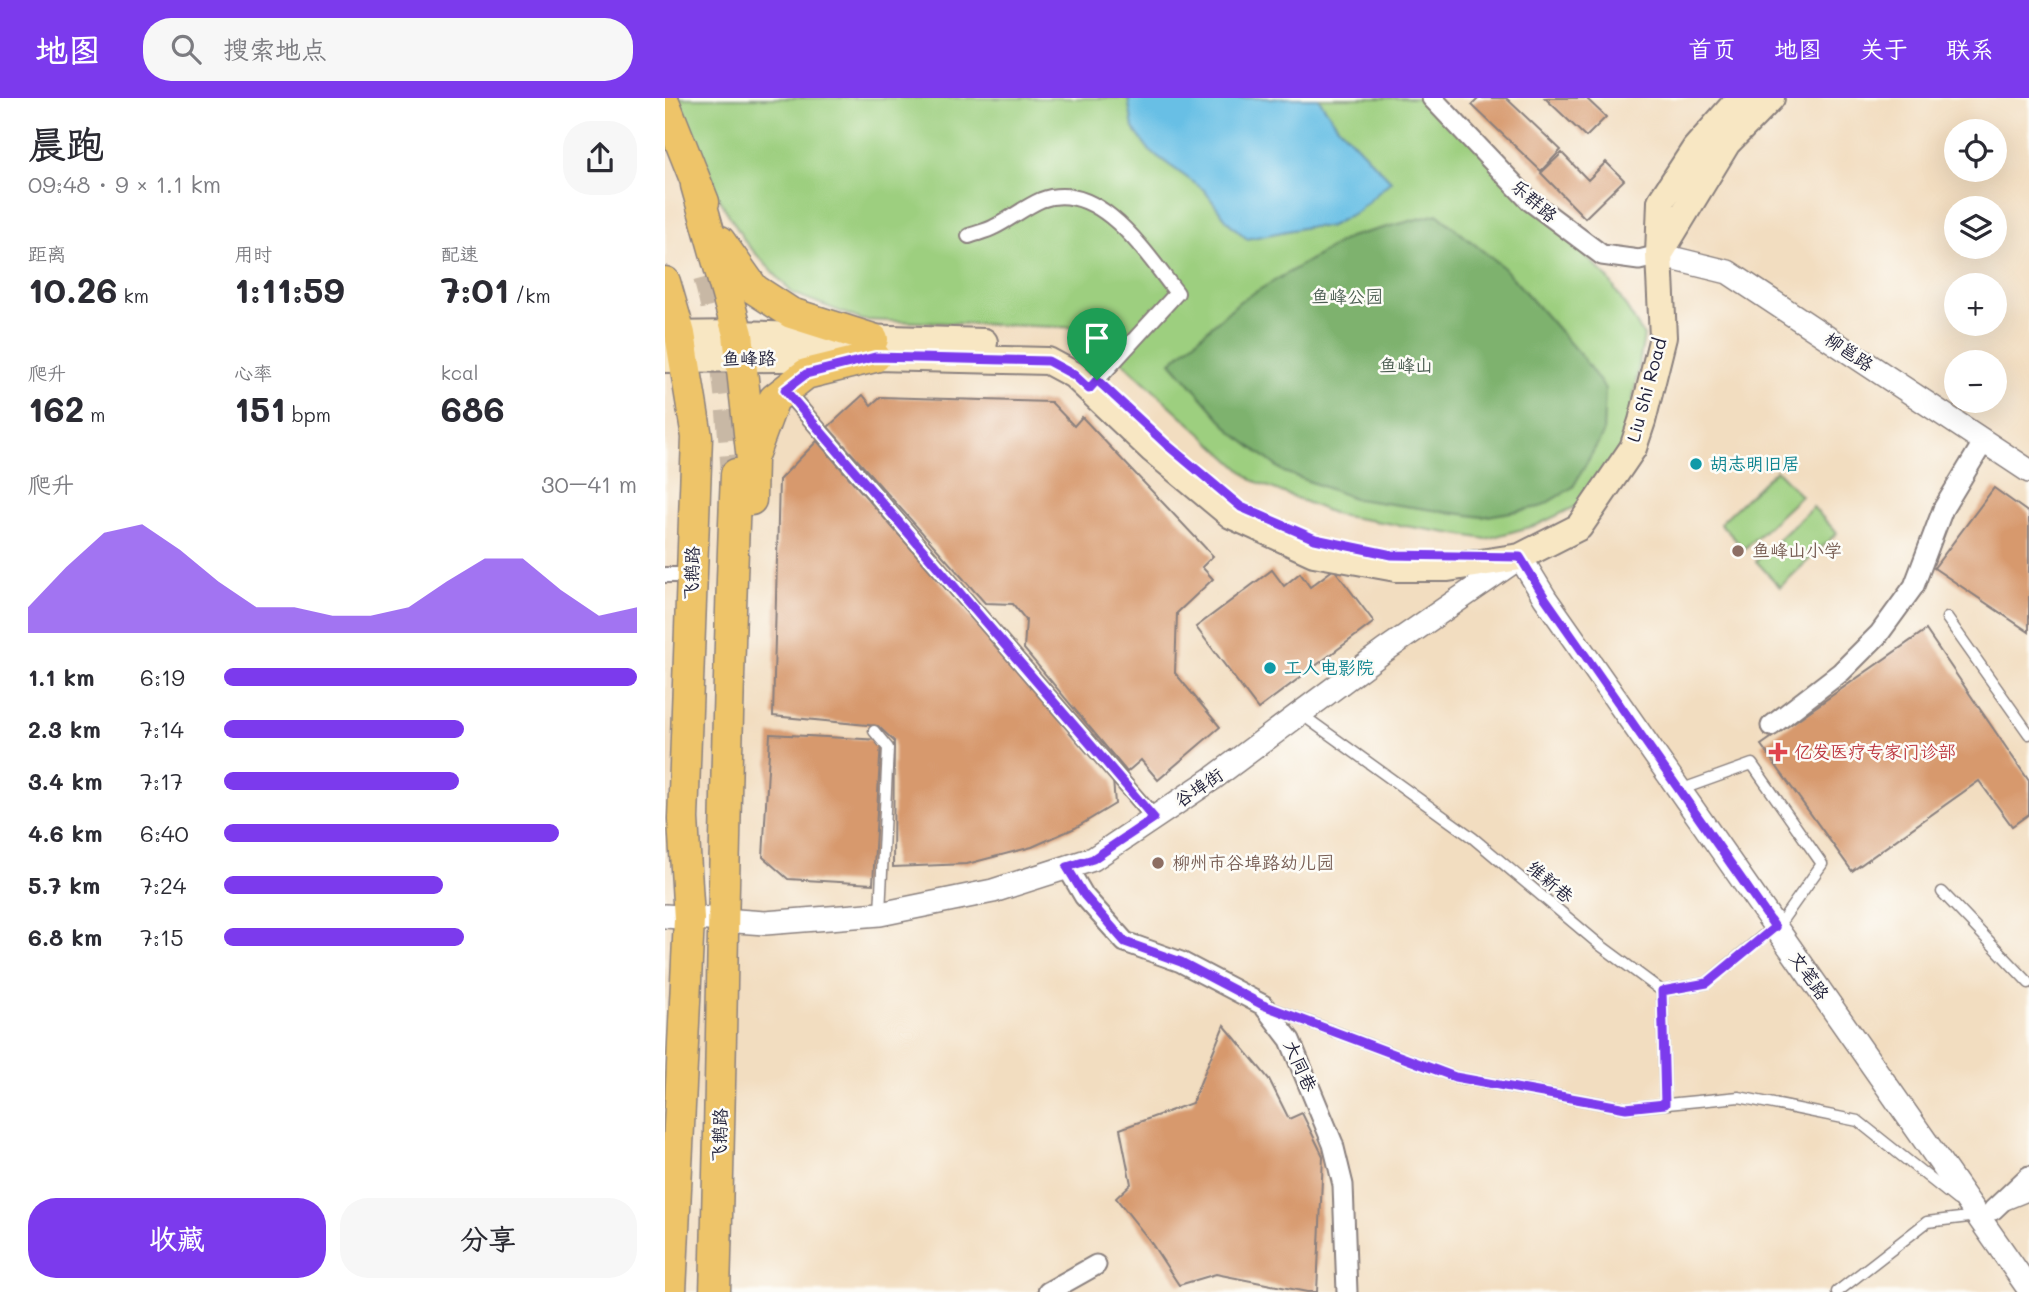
<!DOCTYPE html>
<html lang="zh">
<head>
<meta charset="utf-8">
<style>
	:root { --surface:#fff; --page:#f7f7f7; --text:#2b2b33; --muted:#7c7c81; --accent:#7c3aed }
	body { margin:0; font-family:Mali,"LXGW WenKai TC",sans-serif; background:var(--page); color:var(--text); height:100vh; display:flex; flex-direction:column; font-size:26px; white-space:nowrap }
	* { box-sizing:border-box; margin:0 }
	p { font-size:23px; color:var(--muted) }
	.icon { flex:none; width:38px; height:38px; fill:none; stroke:currentColor; stroke-width:2; stroke-linecap:round; stroke-linejoin:round }
	.map { position:relative; flex:1; overflow:hidden }
	.panel { display:flex; flex-direction:column; background:var(--surface); width:665px }
	.panel>* { flex:none }
	.tools { position:absolute; left:1279px; top:21px; display:grid; gap:14px }
	.tools a { display:grid; place-items:center; width:63px; height:63px; border-radius:50%; background:var(--surface); box-shadow:0 7px 28px #0002; font-size:35px }
	.pin { position:absolute; display:grid; place-items:center; width:60px; height:60px; color:#fff; margin:-72px -30px; border-radius:50% 50% 50% 0; rotate:-45deg; box-shadow:0 0 7px #0007 }
	.pin .icon { rotate:45deg }
	.round { display:grid; place-items:center; flex:none; width:74px; height:74px; border-radius:28px; background:var(--page) }
	.summary { display:flex; align-items:center; justify-content:space-between; height:119px; padding:0 28px }
	h1 { font-size:38px; font-weight:700; line-height:52px }
	.figures { display:grid; grid-template-columns:repeat(3,1fr); gap:10px; height:119px; padding:7px 28px }
	.figures div { display:grid; align-content:center }
	.figures b { font-size:35px; font-weight:700 }
	.figures small { font-size:19px; font-weight:400 }
	.figures p { font-size:19px }
	.chart { height:196px; padding:14px 28px }
	.chart p { display:flex; justify-content:space-between }
	.chart svg { width:100%; height:126px; margin-top:7px; fill:var(--accent); opacity:.7 }
	.action { display:flex; gap:14px; margin-top:auto; padding:14px 28px }
	.action a { flex:1; height:80px; border-radius:28px; background:var(--accent); color:#fff; font-size:28px; font-weight:700; line-height:80px; text-align:center }
	.action a+a { background:var(--page); color:var(--text) }
	ul { padding:0 28px; list-style:none; font-size:23px }
	li { display:grid; grid-template-columns:112px 84px 1fr; align-items:center; height:52px }
	li i { height:18px; border-radius:9px; background:var(--accent) }
	header { display:flex; align-items:center; gap:42px; box-sizing:border-box; height:98px; padding:0 35px; background:var(--accent); color:#fff }
	header strong { font-size:33px }
	nav { display:flex; gap:38px; margin-inline-start:auto; font-size:24px }
	.search { width:490px; height:63px; background:var(--page); display:flex; align-items:center; gap:18px; box-sizing:border-box; padding:0 24px; border-radius:28px; color:var(--muted); font-size:26px }
	main { display:flex; flex:1; min-height:0 }
	.map>svg:first-child { display:block }
</style>
</head>
<body>
<header>
<strong>地图</strong>
<div class="search"><svg class="icon" aria-label="search" viewBox="0 0 24 24"><circle cx="10" cy="10" r="6"/><path d="M15 15l6 6"/></svg>搜索地点</div>
<nav><a>首页</a><a>地图</a><a>关于</a><a>联系</a></nav>
</header>
<main>
<section class="panel">
<div class="summary"><div><h1>晨跑</h1><p>09:48 · 9 × 1.1 km</p></div><a class="round"><svg class="icon" aria-label="share" viewBox="0 0 24 24"><path d="M12 15V3M7 8l5-5 5 5M5 13v7h14v-7"/></svg></a></div>
<div class="figures">
<div><p>距离</p><b>10.26<small> km</small></b></div>
<div><p>用时</p><b>1:11:59</b></div>
<div><p>配速</p><b>7:01<small> /km</small></b></div>
</div>
<div class="figures">
<div><p>爬升</p><b>162<small> m</small></b></div>
<div><p>心率</p><b>151<small> bpm</small></b></div>
<div><p>kcal</p><b>686</b></div>
</div>
<div class="chart"><p><span>爬升</span>30–41 m</p>
<svg viewBox="0 0 160 44" preserveAspectRatio="none"><path d="M0 44V35L10 21L20 9L30 6L40 15L50 26L60 35L70 35L80 38L90 38L100 35L110 26L120 18L130 18L140 29L150 38L160 35V44z"/></svg>
</div>
<ul>
<li><b>1.1 km</b>6:19<i style="width:100%"></i></li>
<li><b>2.3 km</b>7:14<i style="width:58%"></i></li>
<li><b>3.4 km</b>7:17<i style="width:57%"></i></li>
<li><b>4.6 km</b>6:40<i style="width:81%"></i></li>
<li><b>5.7 km</b>7:24<i style="width:53%"></i></li>
<li><b>6.8 km</b>7:15<i style="width:58%"></i></li>
</ul>
<div class="action"><a>收藏</a><a>分享</a></div>
</section>
<div class="map">
<svg width="1364" height="1194" viewBox="0 0 1364 1194">
	<rect width="100%" height="100%" fill="#fdfcf7"/>
	<filter id="ink" filterUnits="userSpaceOnUse"><feTurbulence type="fractalNoise" baseFrequency=".0143" numOctaves="2"/><feDisplacementMap in="SourceGraphic" scale="14" xChannelSelector="R" yChannelSelector="G"/><feConvolveMatrix kernelMatrix="1 2 1 2 8 2 1 2 1" color-interpolation-filters="sRGB"/></filter>
	<filter id="wash" filterUnits="userSpaceOnUse"><feTurbulence type="fractalNoise" baseFrequency=".00686" numOctaves="4" result="noise"/><feDisplacementMap in="SourceGraphic" scale="28" xChannelSelector="R" yChannelSelector="G"/><feGaussianBlur stdDeviation="1.57" result="paint"/><feColorMatrix in="noise" values="0 0 0 0 0 0 0 0 0 0 0 0 0 0 0 0 0 1.4 0 .05"/><feComposite in="paint" operator="in"/></filter>
	<g filter="url(#wash)">
		<rect width="100%" height="100%" fill="#f2ddc0"/>
		<!-- green -->
		<path fill="#9dcf7f" stroke="#60785d" stroke-width="2" d="M12,0H767L865,103L943,180L979,238L961,343L914,407L872,427L821,441L672,417L587,382L420,230L197,222L127,195L81,145L45,86Z
			M1111,372L1136,398L1079,451L1055,425Z
			M1148,409L1172,435L1115,489L1091,463Z"/>
		<!-- forest -->
		<path fill="#7eb26e" stroke="#506a54" stroke-width="2" d="M772,116L839,170L918,260L940,291L938,336L908,389L875,409L817,419L691,401L619,374L567,334L506,264L575,203L684,139Z"/>
		<!-- water -->
		<path fill="#67bfe5" stroke="#447090" stroke-width="2" d="M463,0H653L673,28L726,83L693,113L664,129H642L582,141L563,124L539,92L485,53L468,30Z"/>
		<g id="blocks">
			<!-- building -->
			<path fill="#d7996d" d="M814,0H841L896,52L876,73L807,7Z
				M880,0H921L941,19L921,39Z
				M897,55L923,82L941,64L959,82L920,120L876,75Z
				M198,297L206,307L215,299L386,304L409,328L417,319L548,458L537,469L548,481L512,515L510,575L555,629L493,682L476,662L462,674L359,551L361,522L348,506L320,505L163,329Z
				M152,343L448,682L450,706L410,730L367,749L302,766L228,769L229,643L213,628L108,618L114,382Z
				M1329,390L1364,415V534L1269,470Z
				M669,471L709,524L593,611L531,529L607,472L619,488L635,475L645,489Z
				M1261,532L1364,683V716L1347,728L1314,683L1187,773L1096,647Z
				M105,636L216,642L208,786L123,781L98,759Z
				M559,927L604,981L624,1021L637,1015L658,1058L652,1194H642L551,1176L514,1187L485,1143L451,1100L466,1086L455,1031L527,1005Z"/>
		</g>
	</g>
	<g filter="url(#ink)">
		<use href="#blocks" fill-opacity="0" stroke="#8a807e" stroke-width="2"/>
		<g fill="none" stroke-linecap="round" stroke-linejoin="round">
			<!-- primary-tunnel -->
			<path stroke="#c8b8a5" stroke-width="30" stroke-dasharray="30 15" stroke-linecap="butt" d="M43,179C61,243 66,309 71,376"/>
			<!-- service casing -->
			<g stroke="#8a807e" stroke-width="13">
				<path id="service" d="M1282,520L1364,636
					M636,616L808,740L935,847L997,893L1042,885L1118,821L1157,766L1087,666L1023,689L1016,693
					M209,633L223,650L215,815
					M1277,794L1364,885
					M997,893L1000,1006
					M604,909L790,979L961,1010L1074,999L1193,1023L1292,1102
					M1342,1106L1364,1097
					M1172,1194L1262,1124L1312,1118"/>
			</g>
			<!-- pedestrian casing -->
			<g stroke="#8a807e" stroke-width="18">
				<path id="pedestrian" d="M304,138C312,135 322,133 329,129C345,121 360,109 376,102C434,80 482,157 512,195L424,291
					M120,292L489,720
					M0,477H14"/>
			</g>
			<!-- minor casing -->
			<g stroke="#8a807e" stroke-width="23">
				<path id="minor" d="M767,0L865,103L937,157L974,162L994,157
					M1106,628L1176,574L1214,536L1249,488L1278,411L1319,343
					M402,769L419,798L460,844L516,864L598,907L625,942L668,1046L678,1087L682,1194
					M1328,1112L1364,1078
					M383,1194L431,1167"/>
			</g>
			<!-- tertiary casing -->
			<g stroke="#8a807e" stroke-width="26">
				<path id="tertiary" d="M994,157L1063,174L1364,373
					M0,818L100,825L215,816L328,793L428,761L547,681L719,553L855,459L880,500L1364,1191"/>
			</g>
			<!-- secondary casing -->
			<g stroke="#8a807e" stroke-width="30">
				<path id="secondary" d="M997,152L1062,45L1106,0
					M0,237L73,236L319,244
					M0,261L210,259L383,263L409,277L488,352L566,417L649,455L731,470H783L855,459L914,429L968,350L977,323L998,239L994,157L996,103L1030,51L1075,0"/>
			</g>
			<!-- primary casing -->
			<g stroke="#8a807e" stroke-width="33">
				<path id="primary" d="M0,6L39,104
					M31,87L73,236L87,362L86,402
					M55,143L89,191L126,215L208,241
					M0,184L15,236L32,339L18,721L24,821L6,1194
					M89,355L109,301L141,276L210,259
					M50,1194C58,921 59,648 71,376"/>
			</g>
			<!-- service -->
			<use href="#service" stroke="#fff" stroke-width="10"/>
			<!-- pedestrian -->
			<use href="#pedestrian" stroke="#fff" stroke-width="14"/>
			<!-- minor -->
			<use href="#minor" stroke="#fff" stroke-width="19"/>
			<!-- tertiary -->
			<use href="#tertiary" stroke="#fff" stroke-width="23"/>
			<!-- secondary -->
			<use href="#secondary" stroke="#f8e7c3" stroke-width="26"/>
			<!-- primary -->
			<use href="#primary" stroke="#eec469" stroke-width="30"/>
		</g>
	</g>
	<g fill="none" stroke-linecap="round" stroke-linejoin="round" filter="url(#ink)">
		<!-- route casing -->
		<g stroke="#fff" stroke-width="14">
			<path id="route" d="M210,259L383,263L409,277L424,291L432,282L501,346L576,409L650,441L727,457L855,459L880,500L1110,829L1042,885L997,893L1000,1006L961,1010L790,979L598,907L516,864L460,844L419,797L402,769L428,761L489,720L120,292L141,276Z"/>
		</g>
		<!-- route -->
		<use href="#route" stroke="#7c3aed" stroke-width="9"/>
	</g>
	<!-- markers -->
	<g fill="#0f9aa8" stroke="#fdfcf7" stroke-width="2.5">
		<circle cx="1031" cy="366" r="7"/>
		<circle cx="605" cy="570" r="7"/>
	</g>
	<g fill="#8d6e63" stroke="#fdfcf7" stroke-width="2.5">
		<circle cx="1073" cy="453" r="7"/>
		<circle cx="493" cy="765" r="7"/>
	</g>
	<path fill="#e0444e" stroke="#fdfcf7" stroke-width="2.5" d="M1109.5 643.5h7v7h7v7h-7v7h-7v-7h-7v-7h7z"/>
	<g text-anchor="middle" stroke-width="5" stroke-linejoin="round" paint-order="stroke">
		<!-- street labels -->
		<g font-size="18" fill="#22223b" stroke="#fdfcf7">
			<text transform="translate(869 103) rotate(41)" y="6">乐群路</text>
			<text transform="translate(1184 254) rotate(34)" y="6">柳邕路</text>
			<text transform="translate(84 261) rotate(-1)" y="6">鱼峰路</text>
			<text transform="translate(982 292) rotate(-75)" y="6">Liu Shi Road</text>
			<text transform="translate(27 475) rotate(-88)" y="6">飞鹅路</text>
			<text transform="translate(534 690) rotate(-34)" y="6">谷埠街</text>
			<text transform="translate(885 784) rotate(40)" y="6">维新巷</text>
			<text transform="translate(1144 878) rotate(55)" y="6">文笔路</text>
			<text transform="translate(635 968) rotate(66)" y="6">大同巷</text>
			<text transform="translate(55 1037) rotate(-88)" y="6">飞鹅路</text>
		</g>
		<!-- park labels -->
		<g font-size="18" fill="#4d5f53" stroke="#fdfcf7">
			<text x="682" y="205">鱼峰公园</text>
			<text x="741" y="274">鱼峰山</text>
		</g>
		<!-- culture labels -->
		<g font-size="18" fill="#0d838f" stroke="#fdfcf7" text-anchor="start">
			<text x="1045" y="372">胡志明旧居</text>
			<text x="619" y="576">工人电影院</text>
		</g>
		<!-- education labels -->
		<g font-size="18" fill="#785e54" stroke="#fdfcf7" text-anchor="start">
			<text x="1087" y="459">鱼峰山小学</text>
			<text x="507" y="771">柳州市谷埠路幼儿园</text>
		</g>
		<!-- health labels -->
		<g font-size="18" fill="#be3a42" stroke="#fdfcf7" text-anchor="start">
			<text x="1129" y="660">亿发医疗专家门诊部</text>
		</g>
	</g>
</svg>
<div class="tools">
<a><svg class="icon" aria-label="locate" viewBox="0 0 24 24"><circle cx="12" cy="12" r="6"/><path d="M12 2v4M12 18v4M2 12h4M18 12h4"/></svg></a>
<a><svg class="icon" aria-label="layers" viewBox="0 0 24 24"><path d="M12 4l9 5-9 5-9-5zM3 14l9 5 9-5"/></svg></a>
<a>+</a>
<a>−</a>
</div>
<div class="pin" style="left:432px;top:282px;background:#1e9e55"><svg class="icon" aria-label="arrive" viewBox="0 0 24 24"><path d="M6 21V4h12l-3 4 3 4H6"/></svg></div>
</div>
</main>
</body>
</html>
